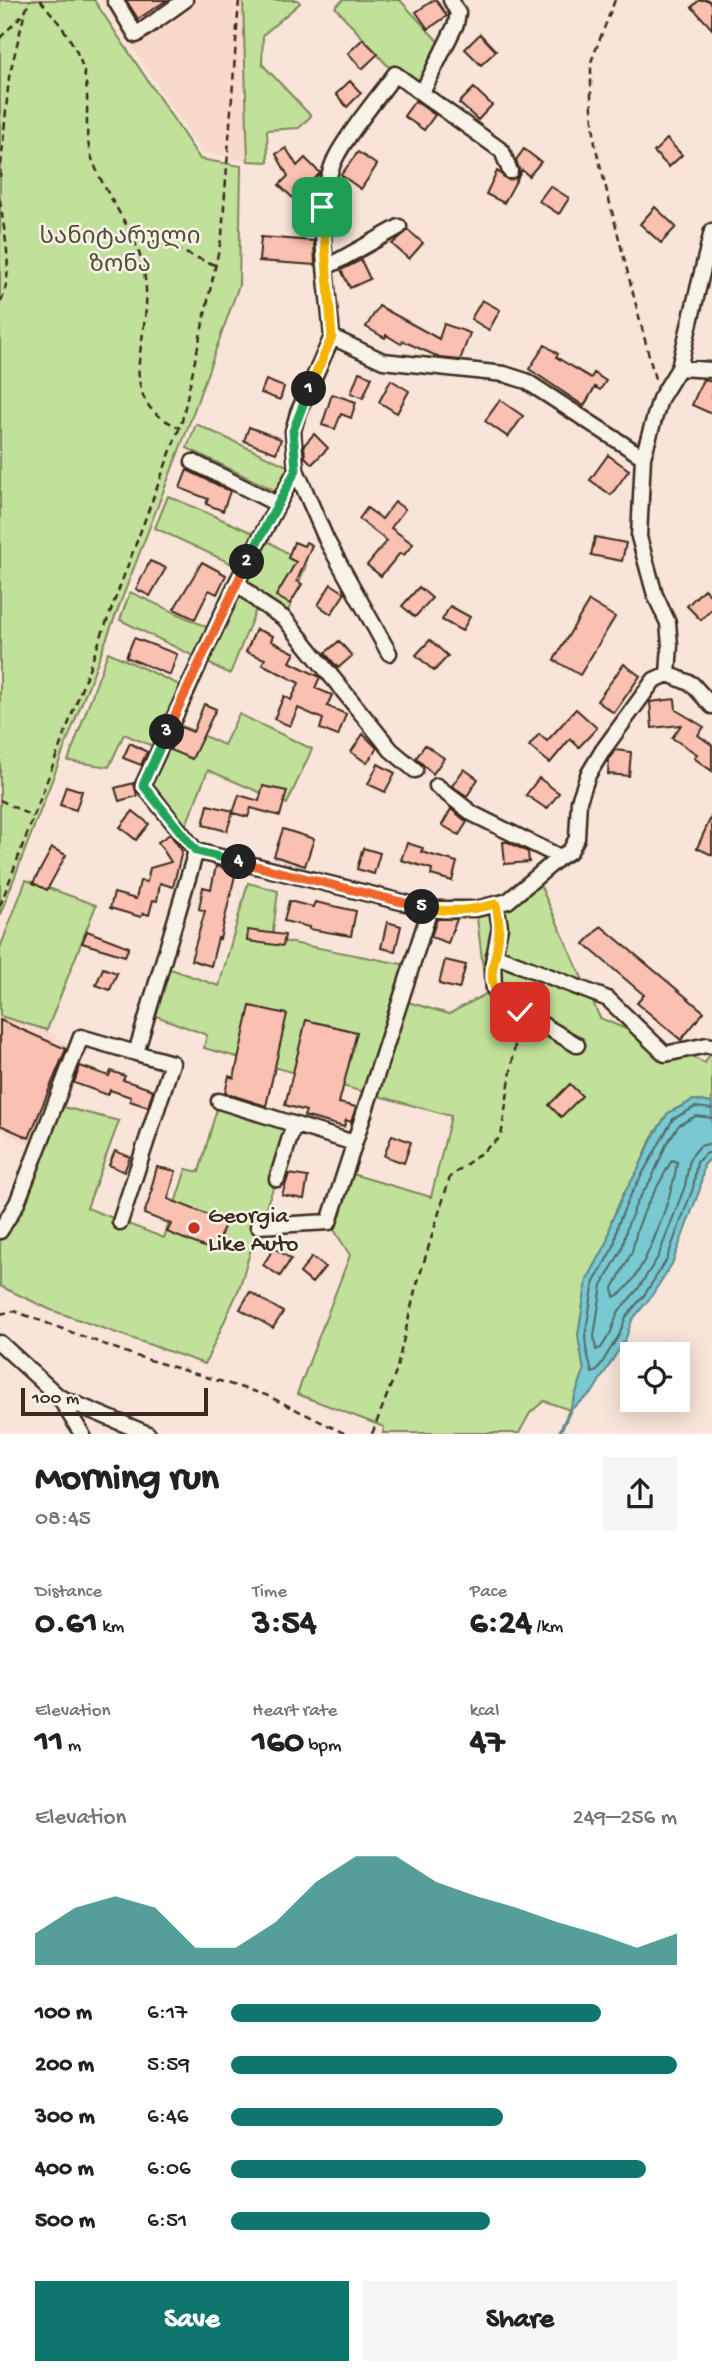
<!DOCTYPE html>
<html lang="en">
<head>
<meta charset="utf-8">
<style>
	:root { --surface:#fff; --page:#f6f6f6; --text:#222; --muted:#767676; --accent:#0f766e }
	body { margin:0; font-family:"Gochi Hand","Noto Sans Georgian",sans-serif; background:var(--page); color:var(--text); height:100vh; display:flex; flex-direction:column; font-size:26px; white-space:nowrap }
	* { box-sizing:border-box; margin:0 }
	p { font-size:23px; color:var(--muted) }
	.icon { flex:none; width:38px; height:38px; fill:none; stroke:currentColor; stroke-width:2; stroke-linecap:round; stroke-linejoin:round }
	.map { position:relative; height:1434px; overflow:hidden }
	.drawer { display:flex; flex-direction:column; background:var(--surface); flex:1 }
	.drawer>* { flex:none }
	.tools { position:absolute; left:620px; top:1342px; display:grid; gap:14px }
	.tools a { display:grid; place-items:center; width:70px; height:70px; border-radius:0px; background:var(--surface); box-shadow:0 4px 18px #0003; font-size:35px }
	.scale { position:absolute; left:21px; bottom:18px; width:187px; box-sizing:border-box; padding-left:7px; border:4px solid #3b2a1e; border-top:0; font-size:19px; line-height:24px; white-space:nowrap; color:#3b2a1e; -webkit-text-stroke:5px #f7f3e8; paint-order:stroke }
	.pin { position:absolute; display:grid; place-items:center; width:60px; height:60px; color:#fff; margin:-30px; border-radius:14px; box-shadow:0 4px 10px #0006 }
	.km { position:absolute; width:35px; height:35px; margin:-18px; border-radius:50%; background:#222; color:#fff; font-size:19px; line-height:35px; text-align:center }
	.round { display:grid; place-items:center; flex:none; width:74px; height:74px; border-radius:0px; background:var(--page) }
	.head { display:flex; align-items:center; justify-content:space-between; height:119px; padding:0 35px }
	h1 { font-size:38px; font-weight:800; line-height:52px }
	.metrics { display:grid; grid-template-columns:repeat(3,1fr); gap:10px; height:119px; padding:7px 35px }
	.metrics div { display:grid; align-content:center }
	.metrics b { font-size:35px; font-weight:800 }
	.metrics small { font-size:19px; font-weight:400 }
	.metrics p { font-size:19px }
	.chart { height:196px; padding:14px 35px }
	.chart p { display:flex; justify-content:space-between }
	.chart svg { width:100%; height:126px; margin-top:7px; fill:var(--accent); opacity:.7 }
	.button { display:flex; gap:14px; margin-top:auto; padding:14px 35px }
	.button a { flex:1; height:80px; border-radius:0px; background:var(--accent); color:#fff; font-size:28px; font-weight:800; line-height:80px; text-align:center }
	.button a+a { background:var(--page); color:var(--text) }
	ul { padding:0 35px; list-style:none; font-size:23px }
	li { display:grid; grid-template-columns:112px 84px 1fr; align-items:center; height:52px }
	li i { height:18px; border-radius:9px; background:var(--accent) }
	.map>svg:first-child { display:block }
</style>
</head>
<body>
<div class="map">
<svg width="712" height="1434" viewBox="0 0 712 1434">
	<rect width="100%" height="100%" fill="#f8e4d8"/>
	<filter id="ink" filterUnits="userSpaceOnUse"><feTurbulence type="fractalNoise" baseFrequency=".0143" numOctaves="2"/><feDisplacementMap in="SourceGraphic" scale="14" xChannelSelector="R" yChannelSelector="G"/><feConvolveMatrix kernelMatrix="1 2 1 2 8 2 1 2 1" color-interpolation-filters="sRGB"/></filter>
	<g filter="url(#ink)">
		<!-- built -->
		<path fill="#f9d9cc" d="M101,0H243L248,161L202,153Z
			M0,1016L47,1030L76,1050L39,1149L0,1131Z"/>
		<!-- green -->
		<path fill="#c1e19a" stroke="#7e865c" stroke-width="2" d="M0,0H94L200,159L241,166L239,285L187,430L0,915Z
			M243,0H298L300,3L263,35L262,64L311,116L299,128L267,130L268,162L248,161Z
			M343,0H400L444,48L422,93L395,74L335,7Z
			M196,424L296,470L282,494L187,448Z
			M168,496L260,536L306,565L285,619L259,602L230,674L120,620L130,592L213,630L243,569L155,528Z
			M108,652L186,688L157,748L124,734L109,767L68,761Z
			M239,714L312,749L287,804L208,770L182,835L148,787L180,725L224,745Z
			M537,878L600,1018L705,1063L712,1050V1103L693,1100L668,1113L652,1137L638,1170L623,1195L611,1222L607,1243L587,1280L578,1335L584,1371L570,1410L544,1401L530,1413L519,1433H383L384,1427L297,1394L350,1255L329,1222L345,1172L431,1197L451,1116L204,1048L207,1035L148,1013L162,966L219,986L248,883L278,891L272,939L412,966L401,1000L449,1014L486,994L476,909L508,901Z
			M26,880L96,905L47,1030L0,1016V948Z
			M219,1101L294,1124L277,1179L258,1226L239,1289L205,1364L51,1310L0,1286V1226L55,1105L119,1121L87,1208L164,1238L186,1169L199,1172Z"/>
		<!-- water -->
		<path fill="#78c9d2" stroke="#60898a" stroke-width="2" d="M694,1100L712,1103V1157L704,1165L700,1189L672,1264L650,1298L632,1320L626,1338L592,1393L570,1410L584,1371L578,1335L587,1280L607,1243L611,1222L623,1195L638,1170L653,1137L668,1113Z"/>
		<g fill="none" stroke-linecap="round" stroke-linejoin="round">
			<!-- shore -->
			<path stroke="#536a66" stroke-width="2" d="M712,1109L695,1107L673,1119L629,1198L618,1224L614,1246L594,1282L585,1336L586,1348L592,1373L597,1371L619,1335L626,1317L645,1294L666,1261L693,1188L697,1162L705,1154L712,1152
				M712,1118L696,1116L679,1125L666,1145L652,1178L637,1202L627,1227L622,1249L602,1285L594,1336L596,1350L601,1348L611,1332L618,1312L638,1289L658,1257L685,1186L690,1158L700,1146L712,1143
				M672,1160L677,1162C674,1192 642,1287 614,1297L613,1288L632,1252L637,1230L646,1207Z"/>
			<!-- stream -->
			<path stroke="#60898a" stroke-width="3.5" d="M559,1434L570,1410"/>
		</g>
		<!-- building -->
		<path fill="#fac0b1" stroke="#3b2a1e" stroke-width="2" d="M126,0H167L138,19Z
			M434,0H436L447,16L428,29L416,12Z
			M699,0H708L712,4V29L692,7Z
			M480,34L496,51L481,65L465,49Z
			M363,39L378,54L362,69L348,53Z
			M350,81L361,93L347,107L336,94Z
			M474,88L492,105L478,120L459,103Z
			M415,101L435,115L424,130L404,116Z
			M667,139L682,155L669,167L654,152Z
			M286,148L297,166L305,158L320,173L295,200L279,185L288,176L276,154Z
			M524,149L541,162L529,176L522,170L504,203L486,194L497,171L508,180L517,177L520,172L516,160Z
			M358,152L377,165L361,189L341,175Z
			M550,186L569,198L559,214L539,201Z
			M655,207L676,227L661,243L640,224Z
			M408,230L423,243L409,259L392,244Z
			M261,237L314,241L315,265L259,261Z
			M361,260L370,279L350,288L341,270Z
			M482,300L500,310L489,330L471,319Z
			M379,306L439,339L444,324L470,333L460,360L441,358L403,341L401,344L386,335L385,338L366,327Z
			M545,345L558,354L556,357L591,378L594,373L606,381L600,390L595,387L584,406L529,369Z
			M359,372L372,377L363,398L351,393Z
			M703,379L712,382V414L692,405Z
			M266,380L284,387L280,400L261,393Z
			M391,380L409,391L397,413L379,402Z
			M332,394L356,402L351,418L341,414L335,429L322,425Z
			M500,400L523,416L508,437L485,421Z
			M249,427L281,439L276,453L244,441Z
			M314,434L328,448L312,464L305,457L304,445Z
			M608,455L629,470L611,495L590,480Z
			M187,470L230,491L223,511L206,504L208,499L180,488Z
			M395,502L405,509L391,528L413,544L404,555L400,553L381,576L367,565L387,541L359,519L367,508L382,519Z
			M595,537L626,543L622,561L591,555Z
			M294,542L304,546L306,542L312,545L297,581L302,584L290,604L276,596L296,562L288,558Z
			M150,561L166,568L150,596L136,589Z
			M202,562L226,575L217,594L209,590L195,619L174,609Z
			M331,584L345,593L331,614L318,605Z
			M419,587L432,598L415,617L402,606Z
			M704,589L712,597V609L701,620L687,606Z
			M589,601L615,617L580,675L554,660Z
			M450,606L470,617L462,631L442,620Z
			M256,629L273,636L271,641L295,653L290,662L320,677L315,688L332,695L327,706L346,714L338,736L320,729L323,719L298,708L290,726L274,719L284,696L291,700L299,683L262,664L265,659L246,652Z
			M134,638L177,654L170,675L126,657Z
			M430,640L448,656L434,671L416,655Z
			M339,641L352,656L338,668L325,653Z
			M624,664L640,676L614,713L597,701Z
			M675,699L676,710L704,727L698,735L712,745V771L694,758L697,754L672,738L681,725L652,728L650,702Z
			M204,704L216,709L192,759L170,750L181,727L193,732Z
			M576,709L597,728L579,747L570,739L550,763L529,746L539,734L547,741Z
			M363,734L377,748L367,763L351,752Z
			M130,743L147,752L141,765L123,758Z
			M425,745L444,758L433,774L416,758Z
			M615,750L631,752L629,776L608,774L609,759Z
			M378,764L395,773L385,792L368,784Z
			M464,769L478,779L467,796L452,786Z
			M539,778L559,793L547,809L526,795Z
			M134,783L137,796L119,801L115,788Z
			M66,786L82,791L76,810L60,805Z
			M263,786L287,791L280,816L251,808L248,817L233,813L239,795L259,801Z
			M208,805L233,811L227,831L203,825Z
			M451,809L467,822L459,835L442,825Z
			M133,811L149,824L136,840L120,827Z
			M712,815V855L697,848Z
			M283,829L314,839L305,866L274,856Z
			M170,834L182,851L173,887L160,883L157,901L153,900L149,915L143,913L141,917L110,908L114,893L136,899L140,881L147,882L150,868L171,862L158,842Z
			M503,842H508L528,852L529,862L505,864Z
			M407,843L423,848L421,852L457,862L452,881L431,875L432,869L401,860Z
			M52,848L66,855L47,890L33,883Z
			M363,848L380,853L374,874L357,869Z
			M216,866L236,871L220,939L218,938L211,966L191,960L205,911L199,909L203,887L211,889Z
			M289,901L313,907L315,902L356,911L351,936L309,929V927L284,921Z
			M437,919H457L448,943L431,937Z
			M387,922L401,926L395,951L381,948Z
			M601,926L704,1012L681,1040L637,1003L644,995L584,944Z
			M248,930L285,935L283,946L247,941Z
			M87,931L129,947L125,956L82,943Z
			M445,960L466,965L459,989L439,984Z
			M103,968L117,973L110,990L96,985Z
			M250,1006L287,1014L266,1106L225,1093L229,1076L234,1078Z
			M0,1020L66,1049L29,1138L0,1125Z
			M306,1020L357,1032L339,1103L356,1107L351,1122L346,1120L344,1127L304,1116L306,1111L285,1105Z
			M80,1066L109,1076L111,1071L125,1076L123,1080L153,1090L148,1107L130,1101L131,1097L110,1090L108,1095L74,1083Z
			M570,1084L582,1096L561,1117L549,1105Z
			M392,1135L411,1142L404,1163L384,1156Z
			M115,1151L130,1157L124,1172L109,1165Z
			M157,1167L176,1171L168,1199L226,1222L214,1251L167,1232L171,1224L144,1214L153,1189H151Z
			M289,1174L308,1177L304,1199L282,1195Z
			M274,1248L291,1259L280,1276L263,1265Z
			M312,1257L325,1267L312,1283L300,1273Z
			M250,1292L283,1312L273,1328L240,1309Z"/>
		<g fill="none" stroke-linecap="round" stroke-linejoin="round">
			<!-- minor casing -->
			<g stroke="#3b2a1e" stroke-width="19">
				<path id="minor" d="M115,0L136,35L185,0
					M422,93L456,24L458,13L451,0
					M510,171L502,151L395,74C377,99 350,130 336,157C312,206 328,284 332,337L383,361L504,374L526,381L643,457
					M327,267L399,227
					M332,337L298,413L293,431L296,470L327,541L389,653
					M679,368L712,370
					M193,462L277,504
					M296,470L237,582L259,602L285,619L391,750L415,770
					M237,582L143,785L196,851L430,909H476L508,901L560,857L570,851L577,838L579,801L588,775L603,750L654,680L668,674
					M668,674L670,645L668,623L655,595L639,537L643,457L660,399L679,368L712,231
					M668,674L692,684L712,706
					M437,786L473,814L560,857
					M496,904L500,927L493,962L494,989L504,1002L577,1045
					M494,955L608,999L665,1054L707,1045L712,1046
					M219,1101L354,1143
					M277,1179L294,1124
					M120,1222L172,1063L136,1053L196,851
					M258,1226L329,1222L430,909
					M0,1231L17,1203L81,1037L136,1053
					M0,1343L59,1397L148,1434
					M59,1397L82,1434"/>
			</g>
			<!-- path -->
			<path stroke="#3b2a1e" stroke-width="2.5" stroke-dasharray="7 5" stroke-linecap="butt" d="M40,0C64,28 85,54 87,93C88,117 84,138 93,161C107,200 137,231 144,272C147,290 147,307 144,325C142,345 135,369 141,389C147,411 160,418 180,428
				M615,0L591,62V97L595,145L656,383
				M0,38L25,12L30,0
				M0,177L9,77L25,12
				M0,200C4,235 15,271 0,304
				M130,231L215,265
				M0,800L33,817
				M0,906L182,421L222,235L239,0
				M0,1314L14,1311L136,1356L266,1395L346,1434
				M372,1434L396,1372L415,1291L450,1177L501,1137L518,1025"/>
			<!-- minor -->
			<use href="#minor" stroke="#f7f3e8" stroke-width="14"/>
		</g>
	</g>
	<g fill="none" stroke-linecap="round" stroke-linejoin="round" filter="url(#ink)">
		<!-- split-1 casing -->
		<g stroke="#fff" stroke-width="14">
			<path id="split-1" d="M309,389L332,337L322,207"/>
		</g>
		<!-- split-2 casing -->
		<g stroke="#fff" stroke-width="14">
			<path id="split-2" d="M247,562L296,470L293,431L309,389"/>
		</g>
		<!-- split-3 casing -->
		<g stroke="#fff" stroke-width="14">
			<path id="split-3" d="M167,732L247,562"/>
		</g>
		<!-- split-4 casing -->
		<g stroke="#fff" stroke-width="14">
			<path id="split-4" d="M167,732L143,785L196,851L239,862"/>
		</g>
		<!-- split-5 casing -->
		<g stroke="#fff" stroke-width="14">
			<path id="split-5" d="M239,862L422,907"/>
		</g>
		<!-- split-6 casing -->
		<g stroke="#fff" stroke-width="14">
			<path id="split-6" d="M422,907C445,913 473,910 496,904C497,911 499,919 499,926C500,966 473,984 520,1012"/>
		</g>
		<!-- split-1 -->
		<use href="#split-1" stroke="#f5b400" stroke-width="9"/>
		<!-- split-2 -->
		<use href="#split-2" stroke="#22a559" stroke-width="9"/>
		<!-- split-3 -->
		<use href="#split-3" stroke="#f0652b" stroke-width="9"/>
		<!-- split-4 -->
		<use href="#split-4" stroke="#22a559" stroke-width="9"/>
		<!-- split-5 -->
		<use href="#split-5" stroke="#f0652b" stroke-width="9"/>
		<!-- split-6 -->
		<use href="#split-6" stroke="#f5b400" stroke-width="9"/>
	</g>
	<!-- markers -->
	<circle fill="#c8321e" stroke="#f7f3e8" stroke-width="2.5" cx="194" cy="1228" r="7"/>
	<g text-anchor="middle" stroke-width="5" stroke-linejoin="round" paint-order="stroke">
		<!-- park labels -->
		<g font-size="24" fill="#564f37" stroke="#f7f3e8">
			<text x="120" y="243">სანიტარული<tspan x="120" dy="28">ზონა</tspan></text>
		</g>
		<!-- poi labels -->
		<g font-size="24" fill="#3b2a1e" stroke="#f7f3e8" text-anchor="start">
			<text x="208" y="1222">Georgia<tspan x="208" dy="28">Like Auto</tspan></text>
		</g>
	</g>
</svg>
<div class="tools">
<a><svg class="icon" aria-label="locate" viewBox="0 0 24 24"><circle cx="12" cy="12" r="6"/><path d="M12 2v4M12 18v4M2 12h4M18 12h4"/></svg></a>
</div>
<div class="scale">100 m</div>
<div class="pin" style="left:322px;top:207px;background:#1e9e55"><svg class="icon" aria-label="arrive" viewBox="0 0 24 24"><path d="M6 21V4h12l-3 4 3 4H6"/></svg></div>
<div class="pin" style="left:520px;top:1012px;background:#d93025"><svg class="icon" aria-label="check" viewBox="0 0 24 24"><path d="M5 12l5 5 9-10"/></svg></div>
<b class="km" style="left:309px;top:389px">1</b>
<b class="km" style="left:247px;top:562px">2</b>
<b class="km" style="left:167px;top:732px">3</b>
<b class="km" style="left:239px;top:862px">4</b>
<b class="km" style="left:422px;top:907px">5</b>
</div>
<section class="drawer">
<div class="head"><div><h1>Morning run</h1><p>08:45</p></div><a class="round"><svg class="icon" aria-label="share" viewBox="0 0 24 24"><path d="M12 15V3M7 8l5-5 5 5M5 13v7h14v-7"/></svg></a></div>
<div class="metrics">
<div><p>Distance</p><b>0.61<small> km</small></b></div>
<div><p>Time</p><b>3:54</b></div>
<div><p>Pace</p><b>6:24<small> /km</small></b></div>
</div>
<div class="metrics">
<div><p>Elevation</p><b>11<small> m</small></b></div>
<div><p>Heart rate</p><b>160<small> bpm</small></b></div>
<div><p>kcal</p><b>47</b></div>
</div>
<div class="chart"><p><span>Elevation</span>249–256 m</p>
<svg viewBox="0 0 160 44" preserveAspectRatio="none"><path d="M0 44V33L10 24L20 20L30 24L40 38L50 38L60 29L70 15L80 6L90 6L100 15L110 20L120 24L130 29L140 33L150 38L160 33V44z"/></svg>
</div>
<ul>
<li><b>100 m</b>6:17<i style="width:83%"></i></li>
<li><b>200 m</b>5:59<i style="width:100%"></i></li>
<li><b>300 m</b>6:46<i style="width:61%"></i></li>
<li><b>400 m</b>6:06<i style="width:93%"></i></li>
<li><b>500 m</b>6:51<i style="width:58%"></i></li>
</ul>
<div class="button"><a>Save</a><a>Share</a></div>
</section>
</body>
</html>
